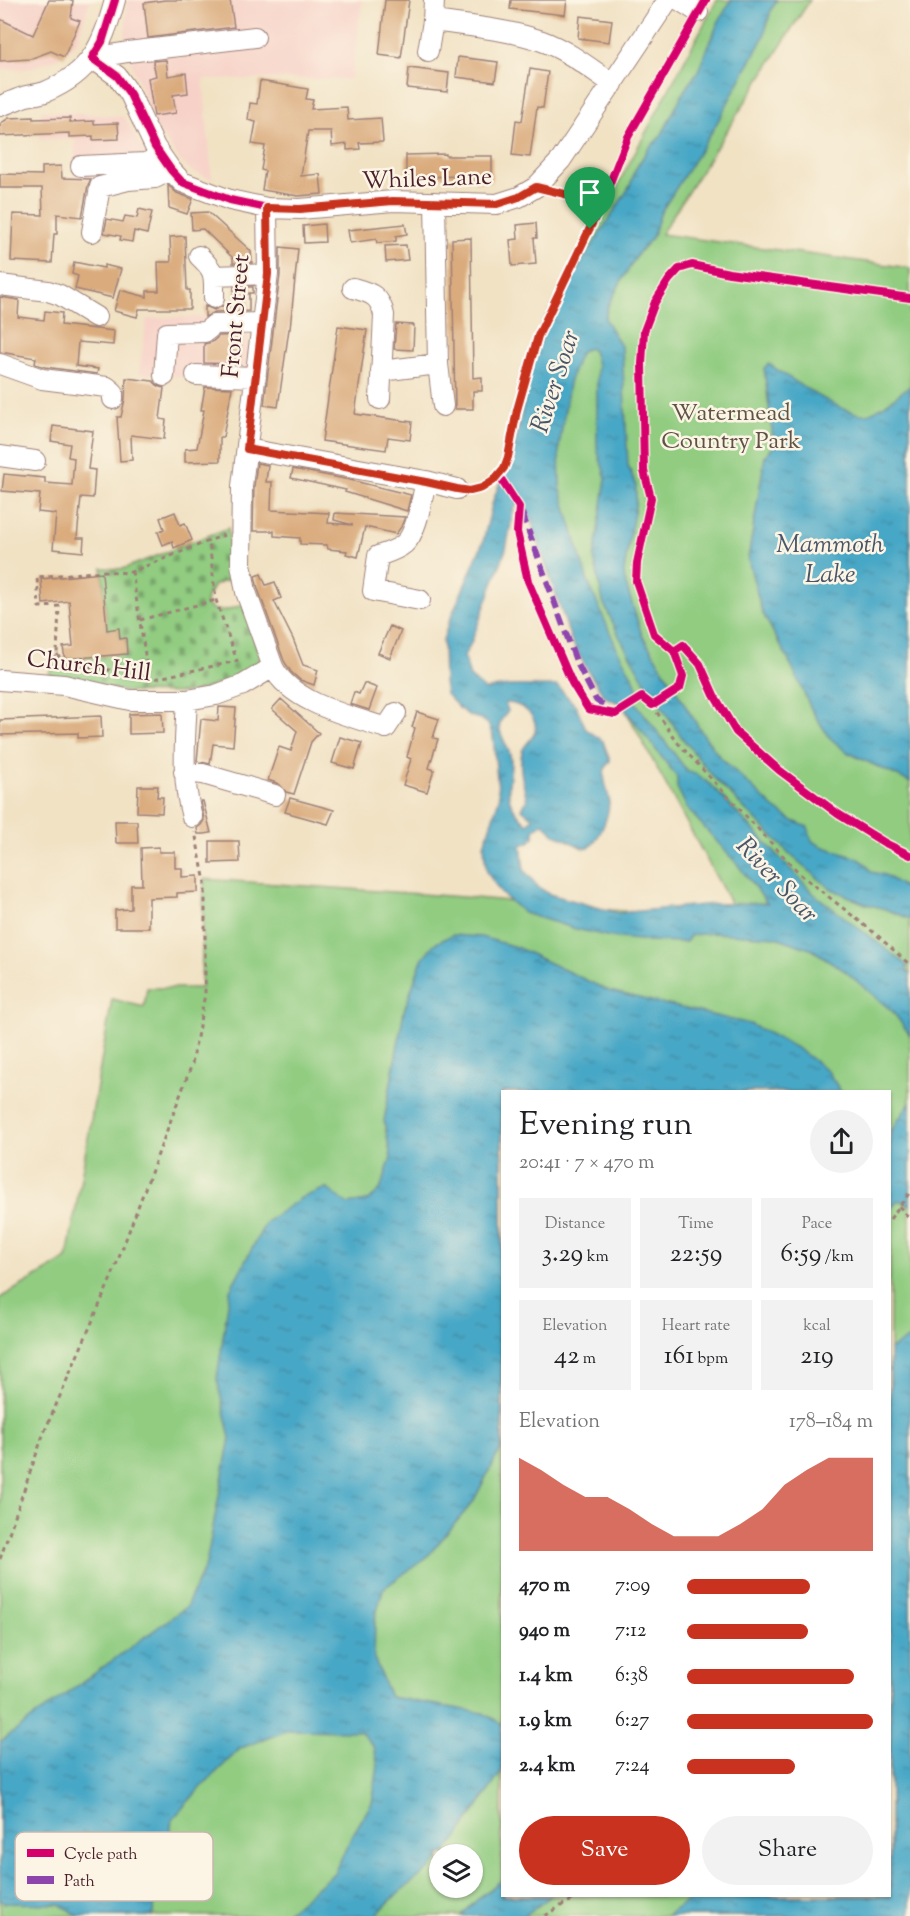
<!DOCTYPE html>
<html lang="en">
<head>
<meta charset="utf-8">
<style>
	:root { --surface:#fff; --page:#f2f2f2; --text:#202124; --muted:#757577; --accent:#c8321e }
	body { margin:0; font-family:"Sorts Mill Goudy",serif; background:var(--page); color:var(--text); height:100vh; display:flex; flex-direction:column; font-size:22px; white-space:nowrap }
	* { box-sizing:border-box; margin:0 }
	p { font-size:20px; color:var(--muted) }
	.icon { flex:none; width:33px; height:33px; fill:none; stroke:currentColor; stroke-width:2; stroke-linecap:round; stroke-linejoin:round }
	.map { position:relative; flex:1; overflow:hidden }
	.side { position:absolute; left:501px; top:1090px; width:390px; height:807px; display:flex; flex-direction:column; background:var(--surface); border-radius:0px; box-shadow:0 2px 4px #0004 }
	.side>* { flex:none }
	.fabs { position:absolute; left:429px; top:1844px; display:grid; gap:12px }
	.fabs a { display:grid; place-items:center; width:54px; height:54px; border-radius:50%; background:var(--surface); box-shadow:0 2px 4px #0004; font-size:30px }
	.pin { position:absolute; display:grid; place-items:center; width:51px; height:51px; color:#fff; margin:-62px -26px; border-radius:50% 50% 50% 0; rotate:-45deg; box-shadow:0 0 6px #0007 }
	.pin .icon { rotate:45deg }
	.round { display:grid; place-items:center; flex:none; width:63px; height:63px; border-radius:32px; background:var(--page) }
	.headline { display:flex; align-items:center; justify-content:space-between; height:102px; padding:0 18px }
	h1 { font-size:33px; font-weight:600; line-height:45px }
	.stats { display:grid; grid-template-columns:repeat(3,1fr); gap:9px; height:102px; padding:6px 18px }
	.stats div { display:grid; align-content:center; border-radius:0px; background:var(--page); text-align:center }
	.stats b { font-size:26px; font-weight:600 }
	.stats small { font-size:16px; font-weight:400 }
	.stats p { font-size:16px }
	.chart { height:168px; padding:12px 18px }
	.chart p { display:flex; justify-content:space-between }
	.chart svg { width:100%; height:108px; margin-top:6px; fill:var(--accent); opacity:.7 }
	.button { display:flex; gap:12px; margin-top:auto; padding:12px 18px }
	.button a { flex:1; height:69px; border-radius:36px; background:var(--accent); color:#fff; font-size:24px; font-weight:600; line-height:69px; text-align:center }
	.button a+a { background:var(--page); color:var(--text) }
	ul { padding:0 18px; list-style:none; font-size:20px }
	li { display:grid; grid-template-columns:96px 72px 1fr; align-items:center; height:45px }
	li i { height:15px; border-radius:8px; background:var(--accent) }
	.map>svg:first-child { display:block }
</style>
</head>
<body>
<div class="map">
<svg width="910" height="1916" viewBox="0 0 910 1916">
	<defs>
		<pattern id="cemetery-stones" width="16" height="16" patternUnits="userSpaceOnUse" patternTransform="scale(1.5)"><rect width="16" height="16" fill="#91cc81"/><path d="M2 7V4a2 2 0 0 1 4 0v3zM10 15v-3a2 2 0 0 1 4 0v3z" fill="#78a56a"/></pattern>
		<pattern id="water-ripples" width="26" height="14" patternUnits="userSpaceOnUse" patternTransform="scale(1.5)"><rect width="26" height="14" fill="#47a7c6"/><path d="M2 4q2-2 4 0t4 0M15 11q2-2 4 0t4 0" fill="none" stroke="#3d87a1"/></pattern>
	</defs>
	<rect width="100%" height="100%" fill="#fcf5e5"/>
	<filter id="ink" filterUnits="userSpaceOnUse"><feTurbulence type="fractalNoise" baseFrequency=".0167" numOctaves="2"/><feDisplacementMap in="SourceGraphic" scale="12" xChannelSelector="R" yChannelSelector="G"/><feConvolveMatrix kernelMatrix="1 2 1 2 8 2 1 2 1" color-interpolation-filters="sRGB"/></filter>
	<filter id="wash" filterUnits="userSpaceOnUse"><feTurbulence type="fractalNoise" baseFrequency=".008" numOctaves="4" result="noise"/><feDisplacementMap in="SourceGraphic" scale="24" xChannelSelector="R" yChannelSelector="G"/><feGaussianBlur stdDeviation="1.35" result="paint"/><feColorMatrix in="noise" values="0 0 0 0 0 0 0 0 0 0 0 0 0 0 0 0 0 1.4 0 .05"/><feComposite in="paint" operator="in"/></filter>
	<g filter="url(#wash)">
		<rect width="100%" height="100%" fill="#f1e2c4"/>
		<!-- built -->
		<path fill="#f7d1c7" d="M0,0H90L77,42L56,59L26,69H0Z
			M127,0H362L351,79H203L212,179L193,172L180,160L158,131L125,47Z
			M41,111L125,117L141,147L158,170L96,179L75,178V140L39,139Z
			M185,317L249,318L248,382L139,373L147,319Z"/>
		<!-- cemetery -->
		<path fill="url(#cemetery-stones)" stroke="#6e7656" stroke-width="1.5" d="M228,528L234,578L214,585L207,597L206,604C217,617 231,608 245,604L261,663L249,674L191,693L127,692L63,679L48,674L56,663L65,659L127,653L126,638L120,639L119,629L107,630L102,568L123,569Z"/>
		<!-- green -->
		<path fill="#91cc81" stroke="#6e7656" stroke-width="1.5" fill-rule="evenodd" d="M717,0H810L661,234L910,268V1916H0V1298L67,1259L112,999L144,1007L147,988H201L204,879L463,897L740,921L602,667L573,599L537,335ZM502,1092H890V1896H502ZM440,1854H472V1887H440Z"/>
		<!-- water -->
		<path fill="url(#water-ripples)" stroke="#486378" stroke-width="1.5" fill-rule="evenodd" d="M731,0H777L771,10L764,36L713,130L661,212L652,238L639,252L622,280L608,306L605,319L622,348L628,465L636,485V501L624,571L625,581L642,635L701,731L719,756L774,808L793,821L808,827L812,841L821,846L857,858L866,864L871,872L885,875L905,888L910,889V919L885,909L863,903L830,888L792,856L714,778L683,739L645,682L619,636L603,602L594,558L606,478L597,449V366L594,353L590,348L583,350L579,355L569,383L559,448L560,487L587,579L618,651L634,679L638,691L632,698L688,772L695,773L710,784L814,894L907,965V971L910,974V1035L893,1012L845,971L813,950L776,937L713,933L691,935L686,942L648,941L611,937L576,929L524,913L501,893L487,872L485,858L484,845L499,799L493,736L488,724L481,719L470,716L460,709L446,694L444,682L443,640L449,622L483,542L493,501L499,485L511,462L531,370L545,328L555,304L630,186L635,170L648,149L661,136L684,91L698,71L718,23ZM521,503L527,509L572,642L590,674L605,697L621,704L677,777V787L687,808L738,865L767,903L714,904L618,913L549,894L538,887L524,870L521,845L529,842L534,837V830L543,823L555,834L583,848H589C600,837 609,817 609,801C608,787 598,773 610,761L603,741L586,729L576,706L557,686C532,687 509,683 485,690L470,677L464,656L471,643L506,549L514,508ZM505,703C519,702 539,715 535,732C533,739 524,744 522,752C518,769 524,784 527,800L522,809L533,818L527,824C521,818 513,810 510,801C505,786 514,770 510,755C508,746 497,732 500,723C501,719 506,715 508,711Z
			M769,364C788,377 845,417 866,414C879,412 898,394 910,386V782L847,752L830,738L813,713L790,663L762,612L748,559L765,456L774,446L764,368Z
			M452,935L481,937L516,947L609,991L750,1024L795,1047L827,1070L841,1092H502V1446L473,1502L427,1557L383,1589L375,1619L374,1658L390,1697L483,1713L502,1724V1771L457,1838L444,1854H440L439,1859L431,1868L399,1892L375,1916H282L334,1873L353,1834L372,1803L378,1766L374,1747L360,1731L289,1730L241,1748L201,1787L172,1820L165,1862L152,1916H79L59,1904L4,1903L0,1900V1742L186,1607L206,1564L230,1438L217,1379L230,1290L266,1222L301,1198L326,1188L348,1204L367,1201L380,1190L391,1158L384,1121L404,1011L422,959L434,944Z
			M910,1102V1205L898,1200L890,1210V1133Z
			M910,1338V1916H666L694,1896H890V1349Z
			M502,1880V1896H551L524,1916H461L481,1896Z"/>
		<g id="blocks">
			<!-- building -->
			<path fill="#daab7d" d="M49,0H73L71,18L80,21L64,57L51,51L30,59L0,61V19L33,35Z
				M165,0H230L234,27L148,38L144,3Z
				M385,0H409L401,58L379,55Z
				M511,0H567L565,15L510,9Z
				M580,16L612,20L609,42L578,38Z
				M458,57L498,62L495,82L456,77Z
				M166,60L168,76L186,73L188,93L173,95L176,113L154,116L148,78L156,76L153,61Z
				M409,68L449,73L447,92L407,88Z
				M530,69L548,72L543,108L537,107L530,157L512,155L516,120L522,121Z
				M260,81L308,89L306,99L313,100L311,109L347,107L348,120L381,118L383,142L359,143L360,149L347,150V144L332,146L331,131H308L301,176L320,174L322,194L298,196L262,190L265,171L261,170L265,146L252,144L256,122L248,120L250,103L257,104Z
				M33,117V119L70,118V122L94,121V124L118,123L119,139L93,140V136L69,137V133L0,136V124L9,118Z
				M446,154V156H492V182H475L474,176L406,177V155Z
				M61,166L62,178L91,179L88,185L82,217L57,214V234H54L52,263L11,261L13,214L43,215L42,188H0V174L42,175V167Z
				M168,185L177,193L193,199L187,214L169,208Z
				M139,209L152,212L147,234L134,231L132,242L120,240L121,236L104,233L107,219L123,222L125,216L137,218Z
				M208,212L251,251L252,263H233V258L203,229L192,230L191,213Z
				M536,223L537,238H534L536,264L512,266L510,240L518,239L517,225Z
				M324,224L325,242L304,243L303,226Z
				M405,224L407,234L396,236V241L377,243L376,239L350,243L348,230Z
				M185,236L187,290H190V309H139L137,317L114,311L120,290L147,297V291H159L158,262H171L170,237Z
				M471,238L473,378L482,377V391H473V409H455L452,239Z
				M406,245L408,260L386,262L385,246Z
				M280,247L298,249L290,329H289L278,407L264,405L280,275Z
				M74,262L104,268V265L121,269L113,298L75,289L78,276L72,274Z
				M234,287H253V293H249V311L215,312L205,317V306L214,310L222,306H235Z
				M0,297L19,300L18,317L44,320L45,311L62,313L61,325L114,331L113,345L78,342L76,366L98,369L97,374L45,367L35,364L36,358L0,352Z
				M396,324L414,325L413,350L394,349Z
				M338,326L367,330L355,414L412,422L410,440L388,437L386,450L322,441Z
				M241,335L240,364L204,363V344L212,342L219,336Z
				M126,378L153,381L158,386L164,388L160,419L166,420L164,439L131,435L132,460L120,461L117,417H121L125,399Z
				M205,387L232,388L223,437H220V461L185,462V449L197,448L204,410H201Z
				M53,426L93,431L88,469L95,470L93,498L81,497L77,538H84L83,552L53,549L56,514L38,512L40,494L2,491L4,474L45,478V483L72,485L74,458L68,457L70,444L51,441Z
				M257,463L268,465L266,482H272L271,510L329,513L328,523L353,525L334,520L335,513L405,517L401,527L396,534L365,527L358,557L346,554L347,551L328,549L327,545L300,544V538L274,536V531H253L254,487Z
				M293,469L350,480L411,495L407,511L345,492L346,490L291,478Z
				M175,512L180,525L185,523L192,540L174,548L172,541L163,545L158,532L164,529L160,518Z
				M102,573L107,630L119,628L120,639L126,638L127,654L65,659L63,647L73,646L69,601L43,604L41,579Z
				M261,574L266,585L275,582L281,598L274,601L293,639L303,665L318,670L314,685L300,680L291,672L284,661L258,589L255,576Z
				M390,626L401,631L390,658L378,653Z
				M364,683L377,688L369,710L350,704L354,692L359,694Z
				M281,699L319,733L311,742L294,794L286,792L279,784L268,780L279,747L291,751L297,731L272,709Z
				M219,707L236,708L233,746L213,744L210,764L197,761L201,719L218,721Z
				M417,712L439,719L433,738L438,739L429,768L434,770L427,792L403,785L411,759L407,757L415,728L412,727Z
				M162,713L163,733L129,734V714Z
				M101,716L102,737L78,738V733L0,735V720Z
				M340,737L362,743L354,769L332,763Z
				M138,786H158L157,797H163L162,813L137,812Z
				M290,798L334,810L328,824L285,812Z
				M201,801H203L211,833L204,834H198L197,828L201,825L204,820Z
				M115,821H137L138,843H116Z
				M210,841H239L240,862L210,863Z
				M159,847V852H175V868H182V877L198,876V892L177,893V897L149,898V928H115V910L131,909V885H142L141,848Z"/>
		</g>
	</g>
	<g filter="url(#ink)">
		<use href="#blocks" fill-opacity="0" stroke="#9e8078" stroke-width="1.5"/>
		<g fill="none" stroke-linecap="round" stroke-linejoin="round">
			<!-- minor casing -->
			<g stroke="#9e8078" stroke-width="22">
				<path id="minor" d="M434,0L433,21C468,26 507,29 542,41C567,50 591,69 613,84
					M679,0L698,12
					M428,51L433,21
					M92,58L117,76L130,94L155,147L171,170L182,182L230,200L267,208L300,209L393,201L497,204L519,197L536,187L561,160L668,0
					M92,58L128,52L255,37
					M0,106C9,103 17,99 26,96C32,95 39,94 45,92C91,73 103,45 115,0
					M81,166L145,163L162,157
					M435,202L438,364L443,406
					M267,208L268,274L242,486L241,564L246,592L273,667C291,703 350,716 386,728L396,713
					M92,232L100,187L128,180L155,178L171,170
					M199,256C216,272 214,275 214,298
					M214,276L268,274
					M0,285L48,291L60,295L96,317
					M353,288C371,293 380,295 384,315L380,399
					M0,364L42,379L107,387L113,392V399
					M381,371L438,364
					M196,375L256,377
					M164,376L167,333L205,332L215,324L263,323
					M247,449L426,481L457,489
					M0,456L35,461
					M420,600L373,591L378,556C387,553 397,550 404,544C417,534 422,497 426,481
					M0,680L64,685L130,700H187L216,695L243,685L273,667
					M187,700C185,740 181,778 192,817
					M184,772L203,774L275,795"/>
			</g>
			<!-- path -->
			<path stroke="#9e8078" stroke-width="3" stroke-dasharray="4.5 4.5" stroke-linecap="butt" d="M132,571L149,680L237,661L216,600L209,541
				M140,620L216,600
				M57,654L63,663L148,676
				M47,667L57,654L59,606L39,607L37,577L106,571L128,573L224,535
				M652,705L677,742L801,875L877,935L910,965
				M899,1206L910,1219
				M890,1219L910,1192
				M0,1559L43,1435L112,1276L192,1064L205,994V882L195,832
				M545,1916L564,1904L581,1896"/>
			<!-- minor -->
			<use href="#minor" stroke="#fff" stroke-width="20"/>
			<!-- quiet -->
			<path stroke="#8e44ad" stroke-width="6" stroke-dasharray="12 6" stroke-linecap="butt" d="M522,513L576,661L596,700L608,709"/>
			<!-- cycleway casing -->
			<g stroke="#fcf5e5" stroke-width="11">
				<path id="cycleway" d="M115,0L102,42L92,58L117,76L130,94L155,147L171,170L182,182L230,200L267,208L300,209L393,201L497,204L519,197L536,187L602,203
					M706,0L628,137L602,203L538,336L517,410L509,457L504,468L499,476L519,507L517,532L528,581L572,683L588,709L615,714L642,697L652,705L655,704L680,688L683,676L674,651L683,645L700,664L714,695L736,732L779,770L838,814L885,843L910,855
					M674,651L654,634L636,581L637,563L651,498L644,471L642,364L644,331L655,302L669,280L679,269L692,265L729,273L910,298"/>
			</g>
			<!-- cycleway -->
			<use href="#cycleway" stroke="#d6006c" stroke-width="8"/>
		</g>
	</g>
	<g fill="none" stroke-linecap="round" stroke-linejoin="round" filter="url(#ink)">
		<!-- route casing -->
		<g stroke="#fff" stroke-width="12">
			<path id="route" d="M536,187L602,203L538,336L517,410L508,457L504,468L493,481L482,488L470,491L457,489L426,482L247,449L268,274L267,208L300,209L393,201L497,204L519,197Z"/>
		</g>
		<!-- route -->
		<use href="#route" stroke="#c8321e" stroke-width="8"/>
	</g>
	<g text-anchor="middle" stroke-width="5" stroke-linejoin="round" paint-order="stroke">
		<!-- street labels -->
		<g font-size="24" fill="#4a1f2b" stroke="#fcf5e5">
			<text transform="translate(427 178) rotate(-2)" y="8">Whiles Lane</text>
			<text transform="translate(235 316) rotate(-85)" y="8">Front Street</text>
			<text transform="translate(89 665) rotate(7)" y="8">Church Hill</text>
		</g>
		<!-- park labels -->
		<g font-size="24" fill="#5f5345" stroke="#fcf5e5">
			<text x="731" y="420">Watermead<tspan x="731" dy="28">Country Park</tspan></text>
		</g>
		<!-- water labels -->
		<g font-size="26" font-style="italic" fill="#495569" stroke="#fcf5e5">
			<text transform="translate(554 381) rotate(-72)" y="9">River Soar</text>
			<text x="830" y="552">Mammoth<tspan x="830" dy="30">Lake</tspan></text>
			<text transform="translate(778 879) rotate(47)" y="9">River Soar</text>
		</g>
	</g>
	<!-- legend -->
	<rect x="15" y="1832" width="198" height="69" rx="9" fill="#fcf5e5" stroke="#c7b5ad" stroke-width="1.5"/>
	<rect x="27" y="1849" width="27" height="8" fill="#d6006c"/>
	<rect x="27" y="1876" width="27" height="8" fill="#8e44ad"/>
	<g font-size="16" fill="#4a1f2b">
		<text x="64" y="1859">Cycle path</text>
		<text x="64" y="1886">Path</text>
	</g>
</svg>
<div class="fabs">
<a><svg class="icon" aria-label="layers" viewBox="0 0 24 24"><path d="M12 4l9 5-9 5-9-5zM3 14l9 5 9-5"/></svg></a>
</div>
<div class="pin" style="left:590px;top:229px;background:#1e9e55"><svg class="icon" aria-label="arrive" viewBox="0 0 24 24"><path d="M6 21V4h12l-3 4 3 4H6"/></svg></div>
<section class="side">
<div class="headline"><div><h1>Evening run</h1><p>20:41 · 7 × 470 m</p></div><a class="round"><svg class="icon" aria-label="share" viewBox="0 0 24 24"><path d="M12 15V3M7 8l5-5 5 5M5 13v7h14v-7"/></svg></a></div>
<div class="stats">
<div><p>Distance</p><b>3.29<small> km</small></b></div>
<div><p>Time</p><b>22:59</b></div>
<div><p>Pace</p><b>6:59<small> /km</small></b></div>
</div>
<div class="stats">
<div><p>Elevation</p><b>42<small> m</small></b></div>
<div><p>Heart rate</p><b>161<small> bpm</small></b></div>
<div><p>kcal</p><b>219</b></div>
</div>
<div class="chart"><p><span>Elevation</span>178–184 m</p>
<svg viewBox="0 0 160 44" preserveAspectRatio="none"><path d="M0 44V6L10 11L20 17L30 22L40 22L50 27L60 33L70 38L80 38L90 38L100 33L110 27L120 17L130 11L140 6L150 6L160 6V44z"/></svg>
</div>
<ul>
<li><b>470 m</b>7:09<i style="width:66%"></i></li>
<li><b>940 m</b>7:12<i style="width:65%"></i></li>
<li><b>1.4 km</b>6:38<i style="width:90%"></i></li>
<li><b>1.9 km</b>6:27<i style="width:100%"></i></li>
<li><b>2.4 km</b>7:24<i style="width:58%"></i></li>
</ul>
<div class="button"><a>Save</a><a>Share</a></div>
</section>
</div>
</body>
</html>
